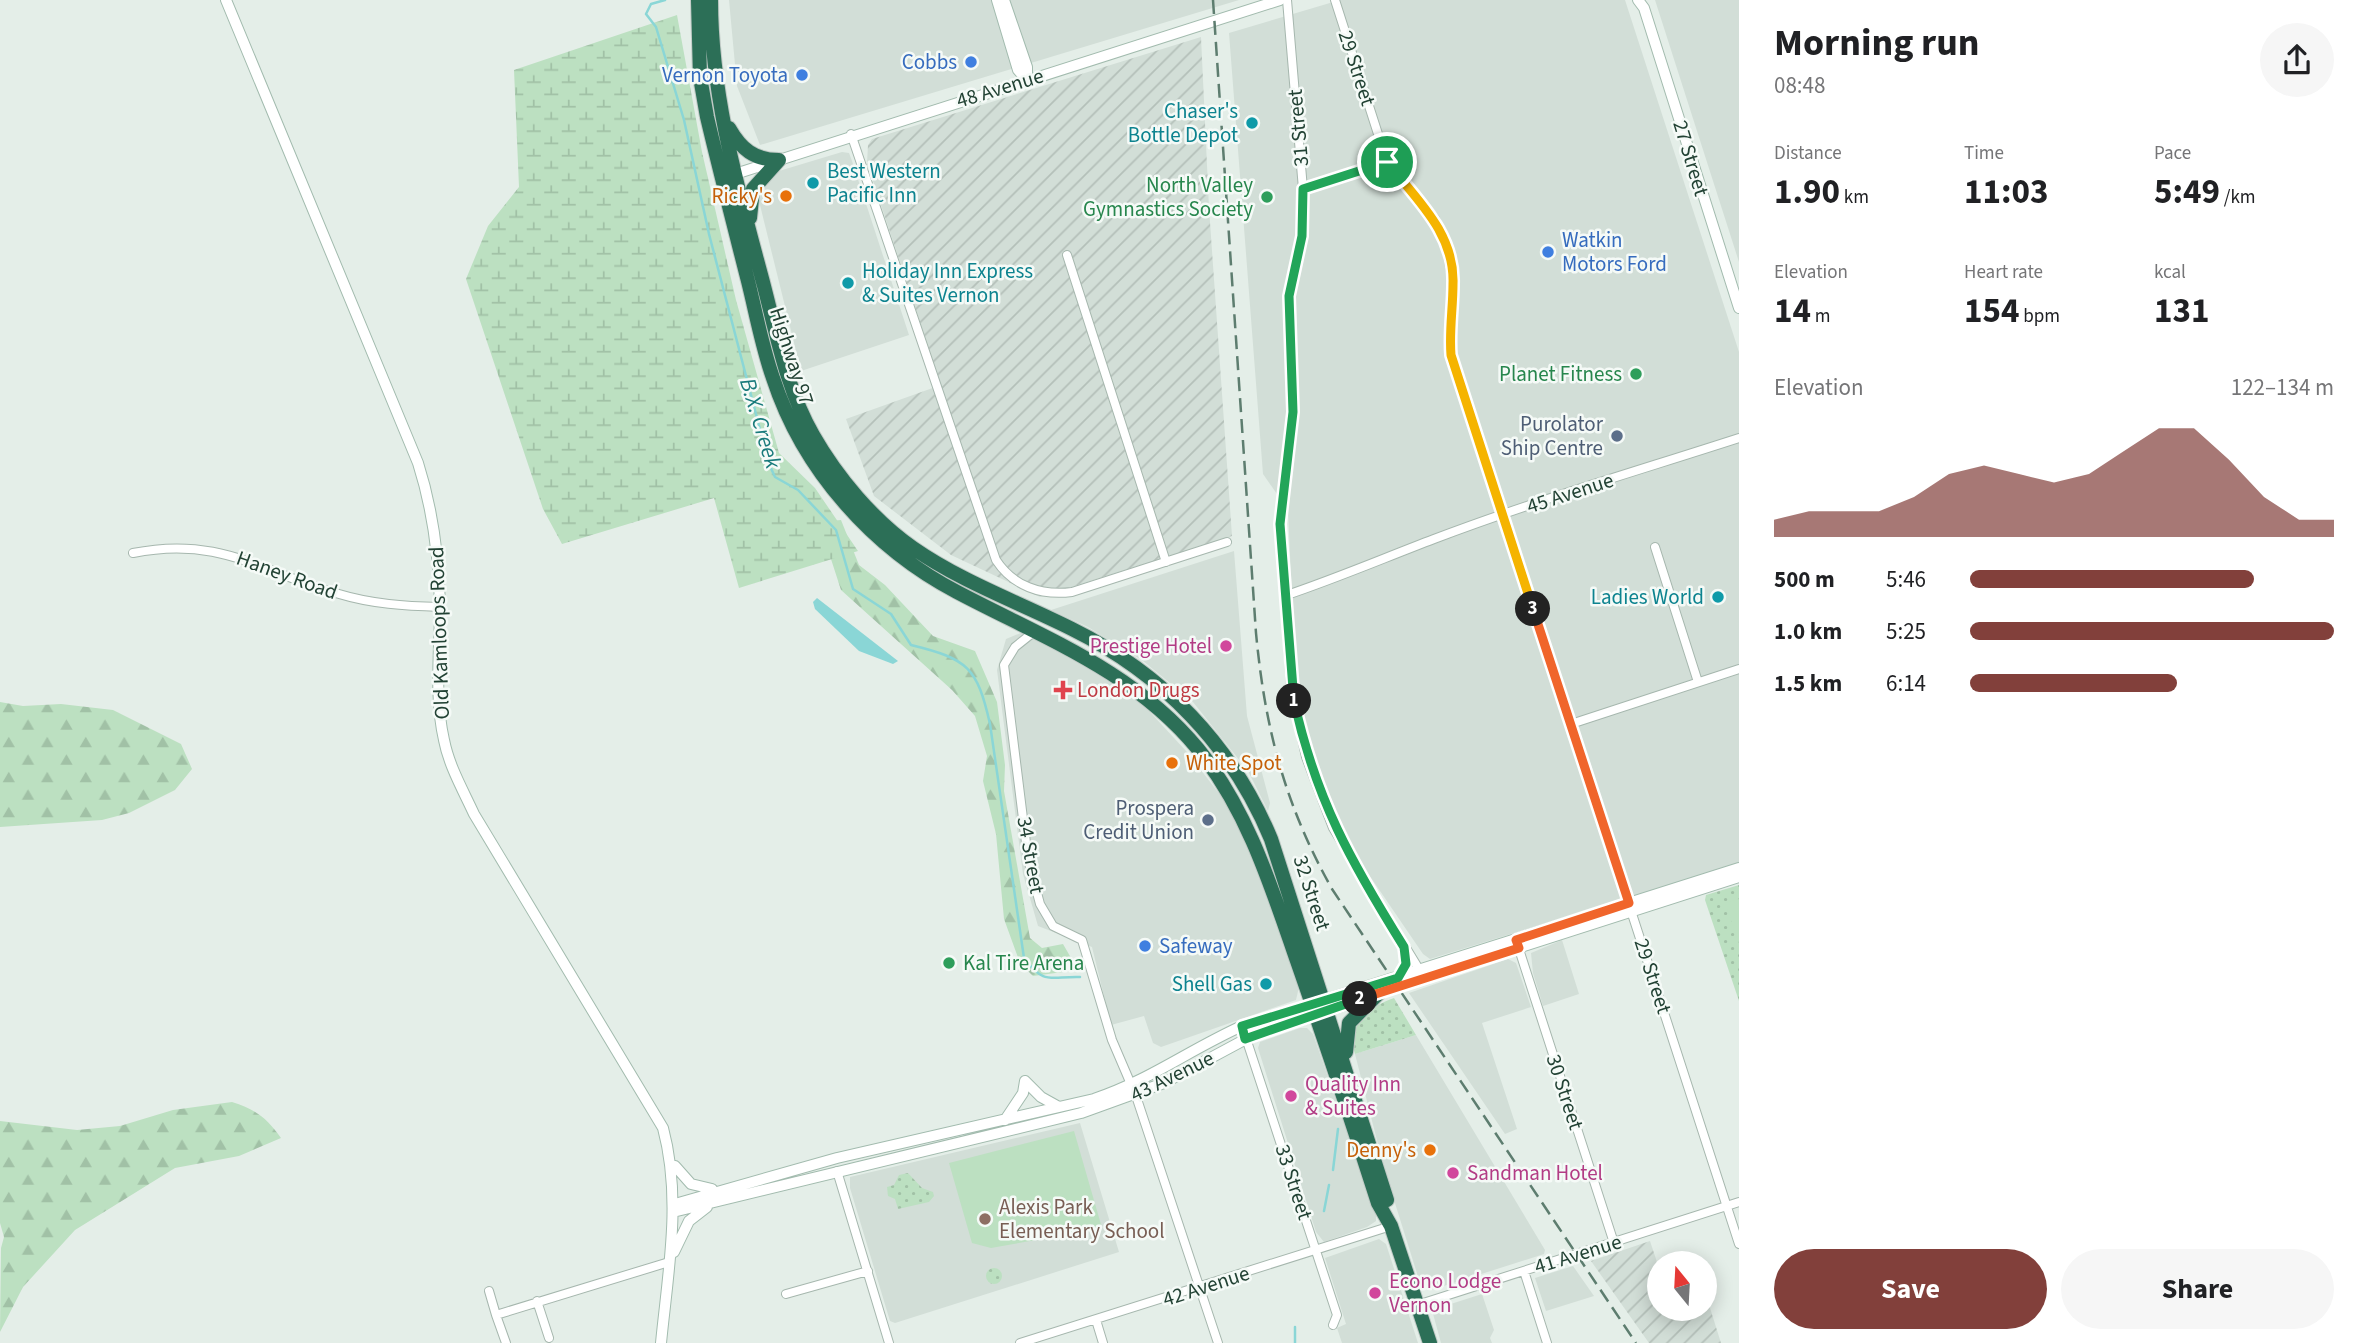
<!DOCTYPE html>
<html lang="en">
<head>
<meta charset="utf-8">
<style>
	:root { --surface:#fff; --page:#f6f6f6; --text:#202124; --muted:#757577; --accent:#82403b }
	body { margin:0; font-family:"Source Sans 3",sans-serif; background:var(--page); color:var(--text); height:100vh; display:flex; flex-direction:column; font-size:26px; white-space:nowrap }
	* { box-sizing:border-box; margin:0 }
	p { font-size:23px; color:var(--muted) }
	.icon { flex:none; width:38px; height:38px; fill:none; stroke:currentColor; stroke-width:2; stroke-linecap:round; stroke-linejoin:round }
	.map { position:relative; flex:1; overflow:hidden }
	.details { display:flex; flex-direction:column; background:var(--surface); width:630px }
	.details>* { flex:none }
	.needle { width:46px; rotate:342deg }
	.fabs { position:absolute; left:1647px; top:1251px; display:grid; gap:14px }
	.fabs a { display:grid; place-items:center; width:70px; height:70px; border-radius:50%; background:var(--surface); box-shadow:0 4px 18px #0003; font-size:35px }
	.pin { position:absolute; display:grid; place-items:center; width:60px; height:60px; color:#fff; margin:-30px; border:4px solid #fff; border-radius:50%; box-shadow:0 2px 7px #0007 }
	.km { position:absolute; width:35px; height:35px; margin:-18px; border-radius:50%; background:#222; color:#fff; font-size:19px; line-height:35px; text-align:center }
	.round { display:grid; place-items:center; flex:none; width:74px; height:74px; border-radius:37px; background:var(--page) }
	.head { display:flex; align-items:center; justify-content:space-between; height:119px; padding:0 35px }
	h1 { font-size:38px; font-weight:700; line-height:52px }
	.stats { display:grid; grid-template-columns:repeat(3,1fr); gap:10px; height:119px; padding:7px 35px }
	.stats div { display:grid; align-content:center }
	.stats b { font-size:35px; font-weight:700 }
	.stats small { font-size:19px; font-weight:400 }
	.stats p { font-size:19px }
	.chart { height:196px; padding:14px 35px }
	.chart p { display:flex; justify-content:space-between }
	.chart svg { width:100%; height:126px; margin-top:7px; fill:var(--accent); opacity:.7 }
	.action { display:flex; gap:14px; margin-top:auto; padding:14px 35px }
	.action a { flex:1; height:80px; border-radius:42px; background:var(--accent); color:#fff; font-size:28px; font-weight:700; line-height:80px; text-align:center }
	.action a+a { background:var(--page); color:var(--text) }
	ul { padding:0 35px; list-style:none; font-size:23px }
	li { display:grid; grid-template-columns:112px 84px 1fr; align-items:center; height:52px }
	li i { height:18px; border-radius:9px; background:var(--accent) }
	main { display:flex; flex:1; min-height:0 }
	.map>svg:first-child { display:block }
</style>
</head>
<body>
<main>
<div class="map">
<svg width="1739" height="1343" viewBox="0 0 1739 1343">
	<defs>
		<pattern id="industrial-furrows" width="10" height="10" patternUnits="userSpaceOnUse" patternTransform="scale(1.75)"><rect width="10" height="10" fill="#d2ded7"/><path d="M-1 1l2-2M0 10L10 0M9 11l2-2" fill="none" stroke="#b4c0b9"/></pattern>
		<pattern id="grass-dots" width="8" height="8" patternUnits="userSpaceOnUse" patternTransform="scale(1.75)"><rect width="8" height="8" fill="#bce0c1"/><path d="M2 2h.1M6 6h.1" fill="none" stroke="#a1c1a6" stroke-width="1.8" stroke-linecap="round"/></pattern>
		<pattern id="forest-firs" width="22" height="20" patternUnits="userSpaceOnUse" patternTransform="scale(1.75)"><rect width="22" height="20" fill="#bce0c1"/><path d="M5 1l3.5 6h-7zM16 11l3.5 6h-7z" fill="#a1c1a6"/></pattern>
		<pattern id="wetland-marsh" width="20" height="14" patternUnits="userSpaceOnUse" patternTransform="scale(1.75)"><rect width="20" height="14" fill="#bce0c1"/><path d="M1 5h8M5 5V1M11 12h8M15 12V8" fill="none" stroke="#a1c1a6"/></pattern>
	</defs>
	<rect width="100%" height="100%" fill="#e4eee8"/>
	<!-- built -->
	<path fill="#d2ded7" d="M729,0H1239L760,145L737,86Z
		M1340,0H1625L1739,352V863L1430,959L1423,954L1365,869L1333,811L1297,714L1288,510L1263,474L1229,33Z
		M1655,0H1739V262Z
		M842,152L849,153L852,161L909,335L801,371L759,201L767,180L779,171Z
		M1234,551L1247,716L1270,803L1268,811L1248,771L1193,702L1143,661L1088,627L1051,610Z
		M1023,632L1066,652L1137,698L1187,752L1231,809L1270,896L1299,987L1296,1000L1161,1047L1153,1043L1144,1016L1111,1025L1092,947L1038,926L1023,874L997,670L1006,639Z
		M1562,940L1579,994L1543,1006L1533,973L1531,953Z
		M1508,959L1516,963L1531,1007L1482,1023L1517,1129L1505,1134L1409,993Z
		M1300,1028H1307L1313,1034L1376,1215V1221L1367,1227L1324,1242L1316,1232L1258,1048L1260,1042Z
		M1416,1035L1545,1250L1544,1254L1428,1291L1420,1283L1384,1168L1355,1054Z
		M1080,1123L1119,1252L895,1323L890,1321L850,1188V1177Z
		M1379,1239L1386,1244L1418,1343H1342L1337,1328L1346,1324L1325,1258Z
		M1573,1266L1594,1296L1546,1311L1535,1278Z
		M1482,1294L1494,1330L1490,1338L1492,1343H1441L1432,1310Z"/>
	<!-- industrial -->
	<path fill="url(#industrial-furrows)" d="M1201,37L1209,208L1232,536L1040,597L951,555L874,496L846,419L941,385L867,163L868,145L872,139Z
		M1650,1241L1659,1268V1309H1704L1705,1292L1721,1343H1649L1591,1261Z"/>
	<!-- grass -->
	<path fill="url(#grass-dots)" d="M1739,885V1001L1705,900L1706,895Z
		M1394,998L1416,1035L1355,1054C1346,1025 1368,1007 1394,998Z
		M908,1173L922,1188L933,1192L934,1196L929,1202L898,1209L895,1199L888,1196L887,1187L894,1185L899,1175Z
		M986 1276a8 8 0 1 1 16 0a8 8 0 1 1-16 0Z"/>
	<!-- forest -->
	<path fill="url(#forest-firs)" d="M841,520L859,565L885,585L933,636L975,651L997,702L1005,765L1004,791L1030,938L1042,948L1063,944L1078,970L1033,976L1020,963L1004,919L996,834L983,781L987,756L975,716L952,690L841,590L819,522Z
		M0,702L23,706L61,704L113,710L181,744L192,769L175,790L129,813L102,820L0,827Z
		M232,1102C255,1109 267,1118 281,1138L239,1156L175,1168L75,1230L23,1287L0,1332L1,1248L4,1237L0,1223V1121L77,1130L120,1126L173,1110Z"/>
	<!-- wetland -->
	<path fill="url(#wetland-marsh)" d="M677,15L702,152L736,300L779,453L815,488L858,551L739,588L714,498L562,544L543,509L466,279L488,226L519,187L514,70Z"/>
	<!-- garden -->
	<path fill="#bce0c1" d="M1739,899V944L1725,903Z
		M1074,1131L1102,1228L991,1248L972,1243L949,1163Z"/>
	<!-- water -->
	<path fill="#8ad6d6" d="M817,598L898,661L893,664L859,651L815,609L813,602Z"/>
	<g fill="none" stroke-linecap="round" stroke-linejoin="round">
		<!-- stream -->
		<path stroke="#8ad6d6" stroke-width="2.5" d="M665,0L651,4L646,14L656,27L684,120L709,234L769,464L775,477L798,490L836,530L853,589L891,614L911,645C968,659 977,667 990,724L1024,958C1045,986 1050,976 1080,977
			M1333,1170L1338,1129
			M1324,1211L1329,1185
			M1295,1343V1327"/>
		<!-- street casing -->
		<g stroke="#a6b7ae" stroke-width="10">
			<path id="street" d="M1287,0L1303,189L1302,236L1289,296L1293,412L1280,524L1291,689L1306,757L1333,828L1422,974
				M1335,0L1387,162L1435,219L1446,244L1453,284L1449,333L1451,355L1739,1244
				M851,134L996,560C1013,586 1041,596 1072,592L1227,542
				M1303,189L1387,162
				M1067,255L1166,562
				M1655,547L1698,682
				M133,553C220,535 263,573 339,594C372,604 405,606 440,607
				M1284,596C1335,579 1384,558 1434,539C1534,501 1637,471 1739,438
				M1035,631L1015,647L1004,665L1028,859L1040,904L1053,926L1082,940L1112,1040L1136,1096L1218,1343
				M1571,724L1739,669
				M1517,943L1614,1243
				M1242,1026L1337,1315L1333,1325
				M837,1171L889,1343
				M1524,1271L1547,1343
				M489,1291L496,1315L669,1262
				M786,1294L868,1271
				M537,1301L549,1338
				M1417,1305L1739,1202
				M496,1315L506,1343
				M1096,1320L1103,1343
				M1020,1343L1391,1226"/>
		</g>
		<!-- secondary casing -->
		<g stroke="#a2bbae" stroke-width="12">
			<path id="secondary" d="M226,0L418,463C433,510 439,557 440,606C440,650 434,696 444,740C449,766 463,790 474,814L663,1128C682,1199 668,1271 661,1343
				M997,0L1018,70L1027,80
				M1004,0L1027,67V80
				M1638,0L1644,8L1739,308
				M729,176L1280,0
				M1398,977L1406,964L1404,947
				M1025,1081L1041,1097L1059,1107
				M1005,1120L1023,1093L1025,1081
				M675,1166L691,1184L712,1189
				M675,1204L837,1158L1094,1099C1150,1080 1189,1050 1242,1026L1739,868
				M673,1212L1081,1113L1164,1083L1246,1039L1424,978L1739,877
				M674,1252L689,1221L707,1207"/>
		</g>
		<!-- highway casing -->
		<g stroke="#c1cac6" stroke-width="16">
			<path id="highway" d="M698,0L700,77L707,117C720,172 734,226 748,281C756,313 762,347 773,378C803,470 873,548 957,592C1044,638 1134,671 1198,749C1248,811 1271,886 1297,961C1325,1041 1352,1122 1378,1203L1391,1226L1430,1343
				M711,0C711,98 739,192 764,286C777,336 787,390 813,435C837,477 873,520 913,548C962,582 1018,602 1072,629C1163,674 1232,745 1271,839L1387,1200
				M729,128C741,149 754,160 779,160
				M750,218L753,189L779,160
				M1346,1052L1349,1023L1379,993"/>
		</g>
		<!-- street -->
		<use href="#street" stroke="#fff" stroke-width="8"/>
		<!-- secondary -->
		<use href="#secondary" stroke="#fff" stroke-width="10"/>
		<!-- highway -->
		<use href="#highway" stroke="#2c6f57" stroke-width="14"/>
		<!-- rail -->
		<path stroke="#5d7d6f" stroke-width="2.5" stroke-dasharray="14 7" stroke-linecap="butt" d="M1213,0L1256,633C1265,729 1285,805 1332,889L1636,1343"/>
	</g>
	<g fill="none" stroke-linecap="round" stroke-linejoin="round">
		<!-- split-1 casing -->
		<g stroke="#fff" stroke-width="14">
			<path id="split-1" d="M1294,701L1280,524L1293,412L1289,296L1302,236L1303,189L1387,162"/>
		</g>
		<!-- split-2 casing -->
		<g stroke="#fff" stroke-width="14">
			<path id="split-2" d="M1294,701C1316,800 1351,862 1404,947L1406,964L1398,978L1242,1026L1245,1039L1360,999"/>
		</g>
		<!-- split-3 casing -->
		<g stroke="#fff" stroke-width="14">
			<path id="split-3" d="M1360,999L1519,948L1516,940L1629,903L1533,609"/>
		</g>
		<!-- split-4 casing -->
		<g stroke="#fff" stroke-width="14">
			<path id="split-4" d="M1387,162C1416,199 1455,233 1453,284C1453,308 1449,331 1451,355L1533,609"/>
		</g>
		<!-- split-1 -->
		<use href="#split-1" stroke="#22a559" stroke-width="9"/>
		<!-- split-2 -->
		<use href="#split-2" stroke="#22a559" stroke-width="9"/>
		<!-- split-3 -->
		<use href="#split-3" stroke="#f0652b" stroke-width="9"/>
		<!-- split-4 -->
		<use href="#split-4" stroke="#f5b400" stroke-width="9"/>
	</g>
	<!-- markers -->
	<g fill="#3f7fe0" stroke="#f5faf7" stroke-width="2.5">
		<circle cx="971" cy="62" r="7"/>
		<circle cx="802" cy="75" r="7"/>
		<circle cx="1548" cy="252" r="7"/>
		<circle cx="1145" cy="946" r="7"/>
	</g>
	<g fill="#0f9aa8" stroke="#f5faf7" stroke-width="2.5">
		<circle cx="1252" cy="123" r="7"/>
		<circle cx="813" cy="183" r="7"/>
		<circle cx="848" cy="283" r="7"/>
		<circle cx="1718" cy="597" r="7"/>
		<circle cx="1266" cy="984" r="7"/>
	</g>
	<g fill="#e8710a" stroke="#f5faf7" stroke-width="2.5">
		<circle cx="786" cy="196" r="7"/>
		<circle cx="1172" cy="763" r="7"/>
		<circle cx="1430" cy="1150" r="7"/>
	</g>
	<g fill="#2e9e5b" stroke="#f5faf7" stroke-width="2.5">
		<circle cx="1267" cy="197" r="7"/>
		<circle cx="1636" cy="374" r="7"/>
		<circle cx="949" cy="963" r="7"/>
	</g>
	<g fill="#5c6f8a" stroke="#f5faf7" stroke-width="2.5">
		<circle cx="1617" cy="436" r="7"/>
		<circle cx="1208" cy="820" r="7"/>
	</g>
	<g fill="#d1479c" stroke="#f5faf7" stroke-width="2.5">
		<circle cx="1226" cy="646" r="7"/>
		<circle cx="1291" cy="1096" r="7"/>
		<circle cx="1453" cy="1173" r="7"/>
		<circle cx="1375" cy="1293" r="7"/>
	</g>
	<path fill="#e0444e" stroke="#f5faf7" stroke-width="2.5" d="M1059.5 679.5h7v7h7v7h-7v7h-7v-7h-7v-7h7z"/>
	<circle fill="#8d6e63" stroke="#f5faf7" stroke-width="2.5" cx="985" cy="1219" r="7"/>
	<g text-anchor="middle" stroke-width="5" stroke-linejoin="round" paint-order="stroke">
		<!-- shop labels -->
		<g font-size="21" fill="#366cbe" stroke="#f5faf7" text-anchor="end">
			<text x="957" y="69">Cobbs</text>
			<text x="788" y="82">Vernon Toyota</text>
			<text x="1562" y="247" text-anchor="start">Watkin<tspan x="1562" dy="24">Motors Ford</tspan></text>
			<text x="1159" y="953" text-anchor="start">Safeway</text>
		</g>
		<!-- street labels -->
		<g font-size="21" fill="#224234" stroke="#f5faf7">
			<text transform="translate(1357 68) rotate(72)" y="7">29 Street</text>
			<text transform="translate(1000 88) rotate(-17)" y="7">48 Avenue</text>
			<text transform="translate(1298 128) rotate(-95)" y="7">31 Street</text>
			<text transform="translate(1691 158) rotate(73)" y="7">27 Street</text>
			<text transform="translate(792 356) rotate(72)" y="7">Highway 97</text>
			<text transform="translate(1570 493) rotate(-18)" y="7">45 Avenue</text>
			<text transform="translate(287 575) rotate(20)" y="7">Haney Road</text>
			<text transform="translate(439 633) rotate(-92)" y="7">Old Kamloops Road</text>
			<text transform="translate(1031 855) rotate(80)" y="7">34 Street</text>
			<text transform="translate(1312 893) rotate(72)" y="7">32 Street</text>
			<text transform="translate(1653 976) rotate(72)" y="7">29 Street</text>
			<text transform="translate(1172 1076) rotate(-26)" y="7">43 Avenue</text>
			<text transform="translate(1565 1092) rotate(72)" y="7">30 Street</text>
			<text transform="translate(1294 1182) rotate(72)" y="7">33 Street</text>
			<text transform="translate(1578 1254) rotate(-17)" y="7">41 Avenue</text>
			<text transform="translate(1206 1286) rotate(-18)" y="7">42 Avenue</text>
		</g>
		<!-- culture labels -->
		<g font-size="21" fill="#0d838f" stroke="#f5faf7" text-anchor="end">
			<text x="1238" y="118">Chaser's<tspan x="1238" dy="24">Bottle Depot</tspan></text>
			<text x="827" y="178" text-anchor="start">Best Western<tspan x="827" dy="24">Pacific Inn</tspan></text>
			<text x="862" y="278" text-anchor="start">Holiday Inn Express<tspan x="862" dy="24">&amp; Suites Vernon</tspan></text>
			<text x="1704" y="604">Ladies World</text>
			<text x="1252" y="991">Shell Gas</text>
		</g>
		<!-- leisure labels -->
		<g font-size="21" fill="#27864d" stroke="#f5faf7" text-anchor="end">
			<text x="1253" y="192">North Valley<tspan x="1253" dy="24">Gymnastics Society</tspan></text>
			<text x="1622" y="381">Planet Fitness</text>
			<text x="963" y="970" text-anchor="start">Kal Tire Arena</text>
		</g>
		<!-- food labels -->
		<g font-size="21" fill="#c56008" stroke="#f5faf7" text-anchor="end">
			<text x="772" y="203">Ricky's</text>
			<text x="1186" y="770" text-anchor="start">White Spot</text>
			<text x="1416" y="1157">Denny's</text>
		</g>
		<!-- service labels -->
		<g font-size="21" fill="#4e5e75" stroke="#f5faf7" text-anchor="end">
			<text x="1603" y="431">Purolator<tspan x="1603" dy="24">Ship Centre</tspan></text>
			<text x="1194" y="815">Prospera<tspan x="1194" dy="24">Credit Union</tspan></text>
		</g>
		<!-- hotel labels -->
		<g font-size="21" fill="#b23c85" stroke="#f5faf7" text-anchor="start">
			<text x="1212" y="653" text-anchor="end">Prestige Hotel</text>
			<text x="1305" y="1091">Quality Inn<tspan x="1305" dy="24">&amp; Suites</tspan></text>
			<text x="1467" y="1180">Sandman Hotel</text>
			<text x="1389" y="1288">Econo Lodge<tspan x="1389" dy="24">Vernon</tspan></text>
		</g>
		<!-- health labels -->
		<g font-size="21" fill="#be3a42" stroke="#f5faf7" text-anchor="start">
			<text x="1077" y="697">London Drugs</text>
		</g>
		<!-- education labels -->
		<g font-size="21" fill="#785e54" stroke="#f5faf7" text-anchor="start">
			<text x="999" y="1214">Alexis Park<tspan x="999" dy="24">Elementary School</tspan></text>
		</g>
		<!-- water labels -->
		<g font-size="23" font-style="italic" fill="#187a7b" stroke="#f5faf7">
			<text transform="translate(761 423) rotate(73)" y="8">B.X. Creek</text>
		</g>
	</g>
</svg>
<div class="fabs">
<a><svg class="needle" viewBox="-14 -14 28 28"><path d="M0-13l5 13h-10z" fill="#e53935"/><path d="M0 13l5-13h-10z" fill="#757577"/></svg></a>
</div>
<div class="pin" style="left:1387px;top:162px;background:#1e9e55"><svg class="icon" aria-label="arrive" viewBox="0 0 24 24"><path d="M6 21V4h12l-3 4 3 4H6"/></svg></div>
<b class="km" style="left:1294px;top:701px">1</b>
<b class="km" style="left:1360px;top:999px">2</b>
<b class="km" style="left:1533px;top:609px">3</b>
</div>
<section class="details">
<div class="head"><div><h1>Morning run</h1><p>08:48</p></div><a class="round"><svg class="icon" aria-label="share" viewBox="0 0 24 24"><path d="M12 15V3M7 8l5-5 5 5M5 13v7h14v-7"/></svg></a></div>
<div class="stats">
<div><p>Distance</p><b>1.90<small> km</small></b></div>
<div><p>Time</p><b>11:03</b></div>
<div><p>Pace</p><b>5:49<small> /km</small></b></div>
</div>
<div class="stats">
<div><p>Elevation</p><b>14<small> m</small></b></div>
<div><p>Heart rate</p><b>154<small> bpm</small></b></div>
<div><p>kcal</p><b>131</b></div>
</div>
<div class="chart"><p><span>Elevation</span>122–134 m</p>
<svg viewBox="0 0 160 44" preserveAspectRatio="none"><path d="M0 44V38L10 35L20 35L30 35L40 30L50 22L60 19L70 22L80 25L90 22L100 14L110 6L120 6L130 17L140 30L150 38L160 38V44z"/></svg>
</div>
<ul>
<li><b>500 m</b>5:46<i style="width:78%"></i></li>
<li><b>1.0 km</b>5:25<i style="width:100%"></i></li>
<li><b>1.5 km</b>6:14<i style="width:57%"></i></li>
</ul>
<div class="action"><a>Save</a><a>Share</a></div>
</section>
</main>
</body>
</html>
